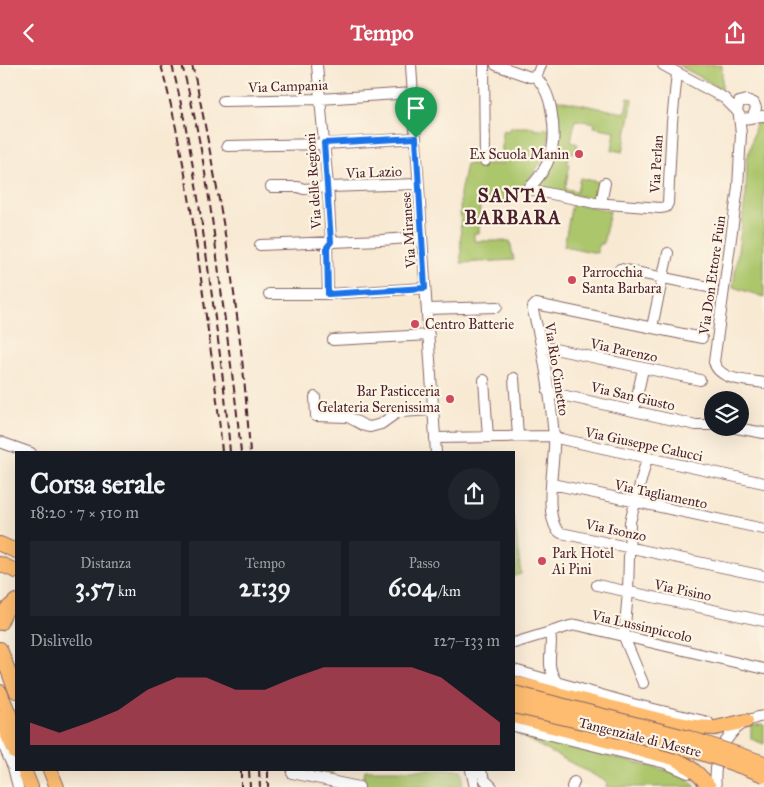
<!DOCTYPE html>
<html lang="it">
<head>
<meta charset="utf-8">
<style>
	:root { --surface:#171b24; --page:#20242c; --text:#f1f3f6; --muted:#9ea1a6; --accent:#d1495b }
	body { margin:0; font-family:"IM FELL Great Primer",serif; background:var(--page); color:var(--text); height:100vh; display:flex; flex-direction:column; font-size:19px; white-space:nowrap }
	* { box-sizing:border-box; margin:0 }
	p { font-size:16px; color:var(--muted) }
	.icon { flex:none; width:28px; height:28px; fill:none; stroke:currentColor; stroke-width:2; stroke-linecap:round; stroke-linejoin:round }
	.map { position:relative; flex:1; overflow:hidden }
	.details { position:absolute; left:15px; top:386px; width:500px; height:320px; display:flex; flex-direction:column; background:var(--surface); border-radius:0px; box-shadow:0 5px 20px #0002 }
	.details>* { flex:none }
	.buttons { position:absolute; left:704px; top:326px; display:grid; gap:10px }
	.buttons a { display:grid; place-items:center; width:45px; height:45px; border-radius:50%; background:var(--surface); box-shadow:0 5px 20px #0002; font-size:25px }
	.pin { position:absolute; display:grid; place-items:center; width:42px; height:42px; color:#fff; margin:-51px -21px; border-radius:50% 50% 50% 0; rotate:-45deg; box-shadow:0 0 5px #0007 }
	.pin .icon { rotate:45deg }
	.round { display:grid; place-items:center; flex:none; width:52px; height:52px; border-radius:26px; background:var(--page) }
	.overview { display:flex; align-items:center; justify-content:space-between; height:85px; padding:0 15px }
	h1 { font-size:28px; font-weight:700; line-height:38px }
	.metrics { display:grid; grid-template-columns:repeat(3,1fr); gap:8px; height:85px; padding:5px 15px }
	.metrics div { display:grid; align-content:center; border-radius:0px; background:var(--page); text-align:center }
	.metrics b { font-size:25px; font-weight:700 }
	.metrics small { font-size:14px; font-weight:400 }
	.metrics p { font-size:14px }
	.chart { height:140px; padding:10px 15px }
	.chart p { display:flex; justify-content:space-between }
	.chart svg { width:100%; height:90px; margin-top:5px; fill:var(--accent); opacity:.7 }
	header { display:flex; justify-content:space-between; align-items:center; height:65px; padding:0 15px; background:var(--accent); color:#fff; font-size:22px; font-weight:700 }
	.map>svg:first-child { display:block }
</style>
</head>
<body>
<header><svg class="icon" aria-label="back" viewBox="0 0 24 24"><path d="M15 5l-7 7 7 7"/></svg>Tempo<svg class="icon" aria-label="share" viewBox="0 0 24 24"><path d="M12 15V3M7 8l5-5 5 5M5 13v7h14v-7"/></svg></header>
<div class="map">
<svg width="764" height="722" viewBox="0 0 764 722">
	<rect width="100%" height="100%" fill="#fcf5e5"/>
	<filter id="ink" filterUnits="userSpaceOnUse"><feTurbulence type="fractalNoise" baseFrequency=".02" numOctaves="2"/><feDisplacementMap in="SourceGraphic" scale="10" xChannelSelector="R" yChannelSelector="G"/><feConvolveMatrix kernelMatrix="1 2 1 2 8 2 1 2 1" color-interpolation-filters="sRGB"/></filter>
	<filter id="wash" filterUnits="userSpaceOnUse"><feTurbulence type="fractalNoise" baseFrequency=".0096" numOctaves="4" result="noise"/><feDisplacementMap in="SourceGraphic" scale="20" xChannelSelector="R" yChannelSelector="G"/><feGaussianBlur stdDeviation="1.12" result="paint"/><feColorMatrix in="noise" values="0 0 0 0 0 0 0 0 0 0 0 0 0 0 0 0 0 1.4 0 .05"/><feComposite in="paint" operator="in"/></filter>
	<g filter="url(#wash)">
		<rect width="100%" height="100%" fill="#f8e9d3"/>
		<!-- green -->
		<path fill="#acc66c" stroke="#7b724c" d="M678,0H722V24Z
			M628,33L633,34L623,87L612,85L615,66L594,62L595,58L575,55L571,77L578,79L576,88L570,87L567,98L570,99L565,124L577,126L580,113L599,117L595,134L538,123L539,116L550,100L553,34L625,48Z
			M764,57V232L733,222L746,128L747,95L756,58Z
			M510,62H534V64L550,63L547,88L528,116H526L517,128L513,138L480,137L479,168H474V176H510L514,195L461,198L460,128L466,99H502V65L510,66Z
			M572,138L610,146L603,179H599L597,188L564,181Z
			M514,452L521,509L514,511Z
			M764,659V679L751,674V661Z
			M517,669L682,709L696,722H606L607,717Z
			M289,705H333L332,713Z
			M365,705H461L463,710L462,722H370L362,720Z"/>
	</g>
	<g filter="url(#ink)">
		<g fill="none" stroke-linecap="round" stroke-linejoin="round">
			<!-- minor casing -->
			<g stroke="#876666" stroke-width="12">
				<path id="minor" d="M317,0L328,122L331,177L327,182L328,229
					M411,0L436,388
					M484,0L485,96
					M496,0L530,12L537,10L541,0
					M663,0L724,33L737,46
					M223,36L320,34L413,28
					M739,51L741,69L738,122L714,297C719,316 748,315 764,318
					M753,51L756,43L754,38L747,35L739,37L737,46L741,53C749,55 755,51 764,51
					M227,81L325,79L416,73
					M271,122H298L304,124L328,122L418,119
					M528,124L595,138L660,143L666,142L668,138L672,57L677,8
					M528,124C551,102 557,80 552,50C550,34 546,23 535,11
					M601,138L605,118
					M260,180L381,175L422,172
					M620,204L713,223
					M269,229H328L425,223
					M427,244L497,242
					M652,262L668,188
					M702,273L536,239L533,242V246C544,286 550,329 554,371C556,397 543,443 557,465L561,468L764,511
					M333,275L429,270
					M542,284L550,283L700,315
					M514,313L518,371
					M484,315L488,372
					M548,327L696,360H712
					M315,332L316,351L348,352L365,361L370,362L381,359L395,349L400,347L433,345
					M634,345L643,304
					M731,362L764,368
					M435,373L554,371L561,374L764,418
					M0,377L31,388
					M552,419L764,464
					M597,520L764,556
					M550,567C554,584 544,599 556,616
					M514,578L570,561L577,560L764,604
					M514,605L633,639L708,657
					M643,618L624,572L628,527L630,457L647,393
					M514,661L665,698L688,708
					M0,673L13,702L18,722
					M471,705L475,722
					M480,705L485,715L492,722
					M292,708L359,722
					M572,722L574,717
					M716,722C712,690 730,656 764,651"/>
			</g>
			<!-- highway casing -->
			<g stroke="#876666" stroke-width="16">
				<path id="highway" d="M0,479L16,486
					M0,499L16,506
					M0,558L6,545L16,536
					M0,584L16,626
					M514,618L659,655L695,662L715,663L746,656
					M0,627L16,666
					M514,651L674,693C688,700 700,708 709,722
					M0,653L16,688
					M24,705L31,722
					M50,705L57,722"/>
			</g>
			<!-- minor -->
			<use href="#minor" stroke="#fff" stroke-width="10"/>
			<!-- highway -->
			<use href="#highway" stroke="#fdbc6f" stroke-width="14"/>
			<!-- rail -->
			<path stroke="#4a1f2b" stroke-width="2" stroke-dasharray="8 4" stroke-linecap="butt" d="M161,0C181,75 193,151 203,229C210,281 218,334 222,388
				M172,0C190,72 200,144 210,217C218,274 226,331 230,388
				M182,0C202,74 212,149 221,225C228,279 236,333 241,388
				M192,0C201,36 207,72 214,108C232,201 244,293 250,388
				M241,705V722
				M249,705L250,722
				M259,705L260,722
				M268,705V722"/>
			<!-- highway-bridge casing -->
			<g stroke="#876666" stroke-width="16" stroke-linecap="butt">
				<path id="highway-bridge" d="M514,628L689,673L764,698
					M514,641C598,661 683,678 764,710"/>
			</g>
			<!-- highway-bridge -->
			<use href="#highway-bridge" stroke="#fdbc6f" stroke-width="14"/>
		</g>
	</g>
	<g fill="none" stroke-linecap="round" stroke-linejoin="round" filter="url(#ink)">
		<!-- route casing -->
		<g stroke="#fff" stroke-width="10">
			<path id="route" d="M416,73L425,223L328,229L327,182L331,177L324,78Z"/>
		</g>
		<!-- route -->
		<use href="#route" stroke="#1a73e8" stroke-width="6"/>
	</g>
	<!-- markers -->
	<g fill="#d1495b" stroke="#fcf5e5" stroke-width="2">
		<circle cx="579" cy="89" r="5"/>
		<circle cx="572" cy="215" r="5"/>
		<circle cx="415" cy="259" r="5"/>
		<circle cx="450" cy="334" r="5"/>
		<circle cx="542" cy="496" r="5"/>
	</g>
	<g text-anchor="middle" stroke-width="4.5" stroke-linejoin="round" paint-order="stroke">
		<!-- street labels -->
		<g font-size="14" fill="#4a1f2b" stroke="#fcf5e5">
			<text transform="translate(288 21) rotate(-2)" y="5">Via Campania</text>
			<text transform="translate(656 99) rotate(-87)" y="5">Via Perlan</text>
			<text transform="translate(374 107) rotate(-2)" y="5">Via Lazio</text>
			<text transform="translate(313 116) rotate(-94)" y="5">Via delle Regioni</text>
			<text transform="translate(408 165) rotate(-94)" y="5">Via Miranese</text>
			<text transform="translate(712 210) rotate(-82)" y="5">Via Don Ettore Fuin</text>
			<text transform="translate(624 285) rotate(12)" y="5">Via Parenzo</text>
			<text transform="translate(557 304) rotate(81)" y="5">Via Rio Cimetto</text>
			<text transform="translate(633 331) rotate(13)" y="5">Via San Giusto</text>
			<text transform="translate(644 379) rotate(12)" y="5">Via Giuseppe Calucci</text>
			<text transform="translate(661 429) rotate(12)" y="5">Via Tagliamento</text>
			<text transform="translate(616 465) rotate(12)" y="5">Via Isonzo</text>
			<text transform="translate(683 525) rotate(12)" y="5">Via Pisino</text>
			<text transform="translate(642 561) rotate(13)" y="5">Via Lussinpiccolo</text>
			<text transform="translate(640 672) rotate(14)" y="5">Tangenziale di Mestre</text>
		</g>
		<!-- poi labels -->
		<g font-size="14" fill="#4a1f2b" stroke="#fcf5e5" text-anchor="start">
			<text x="569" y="94" text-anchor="end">Ex Scuola Manin</text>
			<text x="582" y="212">Parrocchia<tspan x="582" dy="16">Santa Barbara</tspan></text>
			<text x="425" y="264">Centro Batterie</text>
			<text x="440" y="331" text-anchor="end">Bar Pasticceria<tspan x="440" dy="16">Gelateria Serenissima</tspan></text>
			<text x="552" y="493">Park Hotel<tspan x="552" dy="16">Ai Pini</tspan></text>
		</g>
		<!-- district labels -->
		<g font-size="19" font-weight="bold" letter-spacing="1" fill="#4a1f2b" stroke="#fcf5e5">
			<text x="513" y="137">SANTA<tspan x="513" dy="22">BARBARA</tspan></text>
		</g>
	</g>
</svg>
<div class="buttons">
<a><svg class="icon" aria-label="layers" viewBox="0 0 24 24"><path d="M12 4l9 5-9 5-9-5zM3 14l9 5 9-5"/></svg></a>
</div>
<div class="pin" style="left:416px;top:73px;background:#1e9e55"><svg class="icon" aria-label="arrive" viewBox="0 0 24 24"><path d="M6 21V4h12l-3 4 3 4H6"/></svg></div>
<section class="details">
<div class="overview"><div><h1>Corsa serale</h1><p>18:20 · 7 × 510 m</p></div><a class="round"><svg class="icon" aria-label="share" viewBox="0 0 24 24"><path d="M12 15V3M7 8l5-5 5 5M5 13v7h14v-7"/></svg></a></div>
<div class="metrics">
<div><p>Distanza</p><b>3.57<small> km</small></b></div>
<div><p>Tempo</p><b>21:39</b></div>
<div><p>Passo</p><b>6:04<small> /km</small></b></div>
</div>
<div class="chart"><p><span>Dislivello</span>127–133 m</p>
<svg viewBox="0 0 160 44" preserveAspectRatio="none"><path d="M0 44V33L10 38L20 33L30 27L40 17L50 11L60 11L70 17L80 17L90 11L100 6L110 6L120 6L130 6L140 11L150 22L160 33V44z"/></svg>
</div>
</section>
</div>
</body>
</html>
